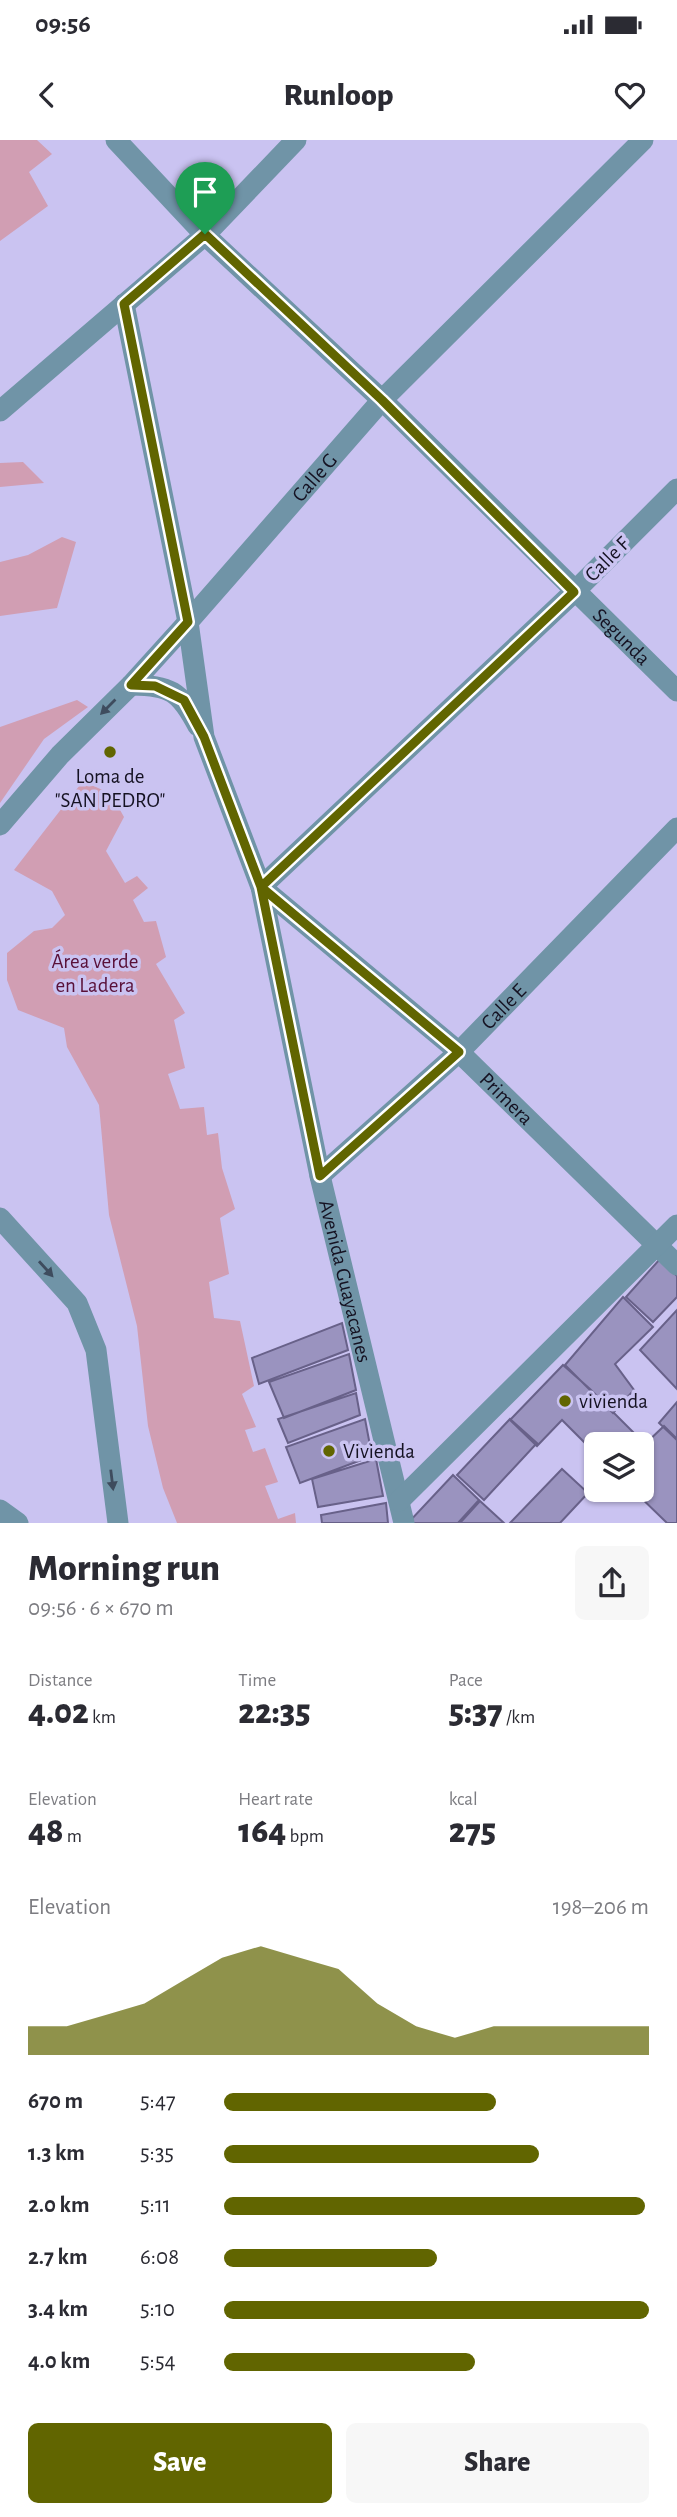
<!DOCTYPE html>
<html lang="en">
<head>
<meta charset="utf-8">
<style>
	:root { --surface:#fff; --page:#f7f7f7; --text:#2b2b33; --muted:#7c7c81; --accent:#616500 }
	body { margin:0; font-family:"Alegreya Sans",sans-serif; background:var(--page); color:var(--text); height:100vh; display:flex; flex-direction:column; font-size:26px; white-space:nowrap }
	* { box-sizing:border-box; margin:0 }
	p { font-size:23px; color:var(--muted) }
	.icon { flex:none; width:38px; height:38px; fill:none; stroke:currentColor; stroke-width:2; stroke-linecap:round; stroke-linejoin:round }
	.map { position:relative; height:1383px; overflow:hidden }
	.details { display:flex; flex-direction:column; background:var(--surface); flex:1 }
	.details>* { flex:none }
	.buttons { position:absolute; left:584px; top:1292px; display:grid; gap:14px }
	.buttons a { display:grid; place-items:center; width:70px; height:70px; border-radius:10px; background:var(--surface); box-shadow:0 2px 5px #0004; font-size:35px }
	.pin { position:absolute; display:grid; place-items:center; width:60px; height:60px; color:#fff; margin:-72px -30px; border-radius:50% 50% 50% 0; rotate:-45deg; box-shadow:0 0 7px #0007 }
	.pin .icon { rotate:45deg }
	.round { display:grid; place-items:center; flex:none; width:74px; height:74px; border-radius:10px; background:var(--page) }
	.summary { display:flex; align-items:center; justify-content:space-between; height:119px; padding:0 28px }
	h1 { font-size:38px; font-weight:800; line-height:52px }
	.figures { display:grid; grid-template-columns:repeat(3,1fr); gap:10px; height:119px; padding:7px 28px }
	.figures div { display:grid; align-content:center }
	.figures b { font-size:35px; font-weight:800 }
	.figures small { font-size:19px; font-weight:400 }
	.figures p { font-size:19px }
	.chart { height:196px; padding:14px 28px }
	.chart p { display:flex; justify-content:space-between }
	.chart svg { width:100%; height:126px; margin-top:7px; fill:var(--accent); opacity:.7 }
	.button { display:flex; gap:14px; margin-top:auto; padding:14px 28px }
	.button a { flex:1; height:80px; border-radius:10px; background:var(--accent); color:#fff; font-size:28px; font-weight:800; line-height:80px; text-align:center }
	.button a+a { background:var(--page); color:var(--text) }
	ul { padding:0 28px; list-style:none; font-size:23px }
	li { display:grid; grid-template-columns:112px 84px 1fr; align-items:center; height:52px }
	li i { height:18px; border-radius:9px; background:var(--accent) }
	.status { display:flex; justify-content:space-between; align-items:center; height:49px; padding:0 35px; background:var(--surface); direction:ltr }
	.status svg { height:19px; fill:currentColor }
	header { display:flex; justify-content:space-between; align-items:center; height:91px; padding:0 28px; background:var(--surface); font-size:32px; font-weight:800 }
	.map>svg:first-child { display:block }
</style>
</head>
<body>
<div class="status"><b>09:56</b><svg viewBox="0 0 49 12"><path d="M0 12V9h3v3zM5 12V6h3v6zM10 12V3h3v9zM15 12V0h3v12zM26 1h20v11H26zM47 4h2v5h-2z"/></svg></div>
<header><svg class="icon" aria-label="back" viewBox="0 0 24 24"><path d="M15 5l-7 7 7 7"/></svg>Runloop<svg class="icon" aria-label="heart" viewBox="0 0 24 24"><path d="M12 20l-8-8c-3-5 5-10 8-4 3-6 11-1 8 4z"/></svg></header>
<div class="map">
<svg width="677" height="1383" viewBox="0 0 677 1383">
	<rect width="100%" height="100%" fill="#cac3f1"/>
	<!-- green -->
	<path fill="#d19eb3" d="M0,0H37L52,14L29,32L48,66L0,101Z
		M23,322L44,343L0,347V323Z
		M62,397L76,402L57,468L0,476V422L28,415Z
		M77,560L88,567L44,599L0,663V587Z
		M83,641L111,654L124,677L106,711L125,743L137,736L148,748L133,760L144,782L156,781L166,817L156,824L185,873L174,880L185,928L168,934L180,969L204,967L207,995L218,993L222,1028L235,1069L220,1078L229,1134L209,1142L214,1178L240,1181L254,1246L242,1254L256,1287L245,1290L253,1312L265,1308L278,1342L265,1346L278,1379L295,1373L296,1383H177L163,1348L148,1286L137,1186L109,1075L99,965L67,907L64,888L18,870L7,840V813L34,791L52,788L65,775L52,751L14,730Z"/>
	<!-- building -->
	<path fill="#9a93bf" stroke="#686189" stroke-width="2" d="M660,1119L677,1136V1157L653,1182L626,1157Z
		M623,1157L653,1187L615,1224L634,1250L613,1273L565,1225Z
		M677,1170V1249L640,1210Z
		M342,1183L348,1210L259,1244L252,1218Z
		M349,1214L356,1250L284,1278L269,1242Z
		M563,1225L590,1249L645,1304L642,1307V1304H597V1315L562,1280L537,1306L510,1280Z
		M356,1253L360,1275L288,1303L278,1279Z
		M677,1262V1300L659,1283Z
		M365,1279L372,1316L300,1343L286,1307Z
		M510,1279L537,1303L484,1360L457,1335Z
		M664,1286L677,1299V1383H667L632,1349H642V1307Z
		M376,1319L383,1356L318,1367L312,1339Z
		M562,1329L588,1353L560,1383H510Z
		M453,1335L479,1360L458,1383H408Z
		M480,1361L504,1383H460Z
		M386,1363L388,1383H322L321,1375Z"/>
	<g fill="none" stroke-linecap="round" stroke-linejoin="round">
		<!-- minor -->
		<g stroke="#7094a7" stroke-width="21">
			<path id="s1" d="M116,0L205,95L382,260L677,551"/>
			<path id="s2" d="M124,164L188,482L204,597L261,747L320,1036L404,1383"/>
			<path d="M0,271L205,95L296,0"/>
			<path id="s3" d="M677,349L574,452L261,747L459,912L677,1125"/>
			<path d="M131,545C171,546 179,550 198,586"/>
			<path id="s4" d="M0,685L60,615L131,545L188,482L382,260L643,0"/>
			<path id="s5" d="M320,1036L459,912L677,688"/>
			<path d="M0,1078L77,1163L96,1210L118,1383"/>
			<path d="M399,1361L677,1085"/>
			<path d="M0,1370L18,1383"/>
		</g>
	</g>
	<!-- one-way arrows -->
	<defs><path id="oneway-solid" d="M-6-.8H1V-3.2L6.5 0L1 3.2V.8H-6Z" transform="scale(1.75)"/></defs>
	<g fill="#3e4c5e">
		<use href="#oneway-solid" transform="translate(108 567) rotate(135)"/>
		<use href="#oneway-solid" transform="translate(46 1129) rotate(48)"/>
		<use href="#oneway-solid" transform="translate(112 1340) rotate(83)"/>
	</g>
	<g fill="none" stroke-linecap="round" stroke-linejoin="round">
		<!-- route casing -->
		<g stroke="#fff" stroke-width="14">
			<path id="route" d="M205,94L124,164L188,482L131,545L155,546L184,560L204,597L261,747L459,912L320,1036L261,747L574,452L382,260L205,94"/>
		</g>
		<!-- route -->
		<use href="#route" stroke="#616500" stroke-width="9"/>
	</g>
	<!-- markers -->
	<g fill="#616500" stroke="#cac3f1" stroke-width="2.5">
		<circle cx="110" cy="612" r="7"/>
		<circle cx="565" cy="1261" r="7"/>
		<circle cx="329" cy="1311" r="7"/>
	</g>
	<g text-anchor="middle" stroke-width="7" stroke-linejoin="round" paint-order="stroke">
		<!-- street labels -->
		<g font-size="21" fill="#151222" stroke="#cac3f1">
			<text dy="7" stroke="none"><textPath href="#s4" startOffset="469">Calle G</textPath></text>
			<text transform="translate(607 419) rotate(-45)" y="7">Calle F</text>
			<text dy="7" stroke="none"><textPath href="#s1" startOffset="709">Segunda</textPath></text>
			<text dy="7" stroke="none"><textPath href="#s5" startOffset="250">Calle E</textPath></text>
			<text dy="7" stroke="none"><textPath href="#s3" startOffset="900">Primera</textPath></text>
			<text dy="7" stroke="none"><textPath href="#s2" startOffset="1004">Avenida Guayacanes</textPath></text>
		</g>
		<!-- poi labels -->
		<g font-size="21" fill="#151222" stroke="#cac3f1" text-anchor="start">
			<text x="110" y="643" text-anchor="middle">Loma de<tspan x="110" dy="24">"SAN PEDRO"</tspan></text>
			<text x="579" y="1268">vivienda</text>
			<text x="343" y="1318">Vivienda</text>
		</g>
		<!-- park labels -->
		<g font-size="21" fill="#591038" stroke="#cac3f1">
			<text x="95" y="828">Área verde<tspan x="95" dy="24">en Ladera</tspan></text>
		</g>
	</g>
</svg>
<div class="buttons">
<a><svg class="icon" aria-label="layers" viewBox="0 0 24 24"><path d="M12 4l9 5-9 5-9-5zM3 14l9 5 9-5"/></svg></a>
</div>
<div class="pin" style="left:205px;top:94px;background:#1e9e55"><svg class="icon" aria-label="arrive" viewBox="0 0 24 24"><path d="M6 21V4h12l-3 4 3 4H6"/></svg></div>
</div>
<section class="details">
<div class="summary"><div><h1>Morning run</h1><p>09:56 · 6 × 670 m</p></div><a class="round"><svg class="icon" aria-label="share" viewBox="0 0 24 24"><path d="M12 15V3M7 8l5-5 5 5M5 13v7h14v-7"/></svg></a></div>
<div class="figures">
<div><p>Distance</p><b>4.02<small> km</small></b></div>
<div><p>Time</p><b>22:35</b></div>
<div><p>Pace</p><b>5:37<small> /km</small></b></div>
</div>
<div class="figures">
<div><p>Elevation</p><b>48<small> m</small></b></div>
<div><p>Heart rate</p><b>164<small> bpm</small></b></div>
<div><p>kcal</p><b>275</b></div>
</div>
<div class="chart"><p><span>Elevation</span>198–206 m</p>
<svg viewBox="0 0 160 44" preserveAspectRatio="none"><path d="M0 44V34L10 34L20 30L30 26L40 18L50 10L60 6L70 10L80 14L90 26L100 34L110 38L120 34L130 34L140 34L150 34L160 34V44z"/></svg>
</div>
<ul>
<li><b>670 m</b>5:47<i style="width:64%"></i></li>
<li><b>1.3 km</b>5:35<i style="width:74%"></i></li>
<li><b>2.0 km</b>5:11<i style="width:99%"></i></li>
<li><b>2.7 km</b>6:08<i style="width:50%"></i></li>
<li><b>3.4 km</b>5:10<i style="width:100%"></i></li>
<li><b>4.0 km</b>5:54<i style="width:59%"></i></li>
</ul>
<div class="button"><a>Save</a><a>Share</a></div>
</section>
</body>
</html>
